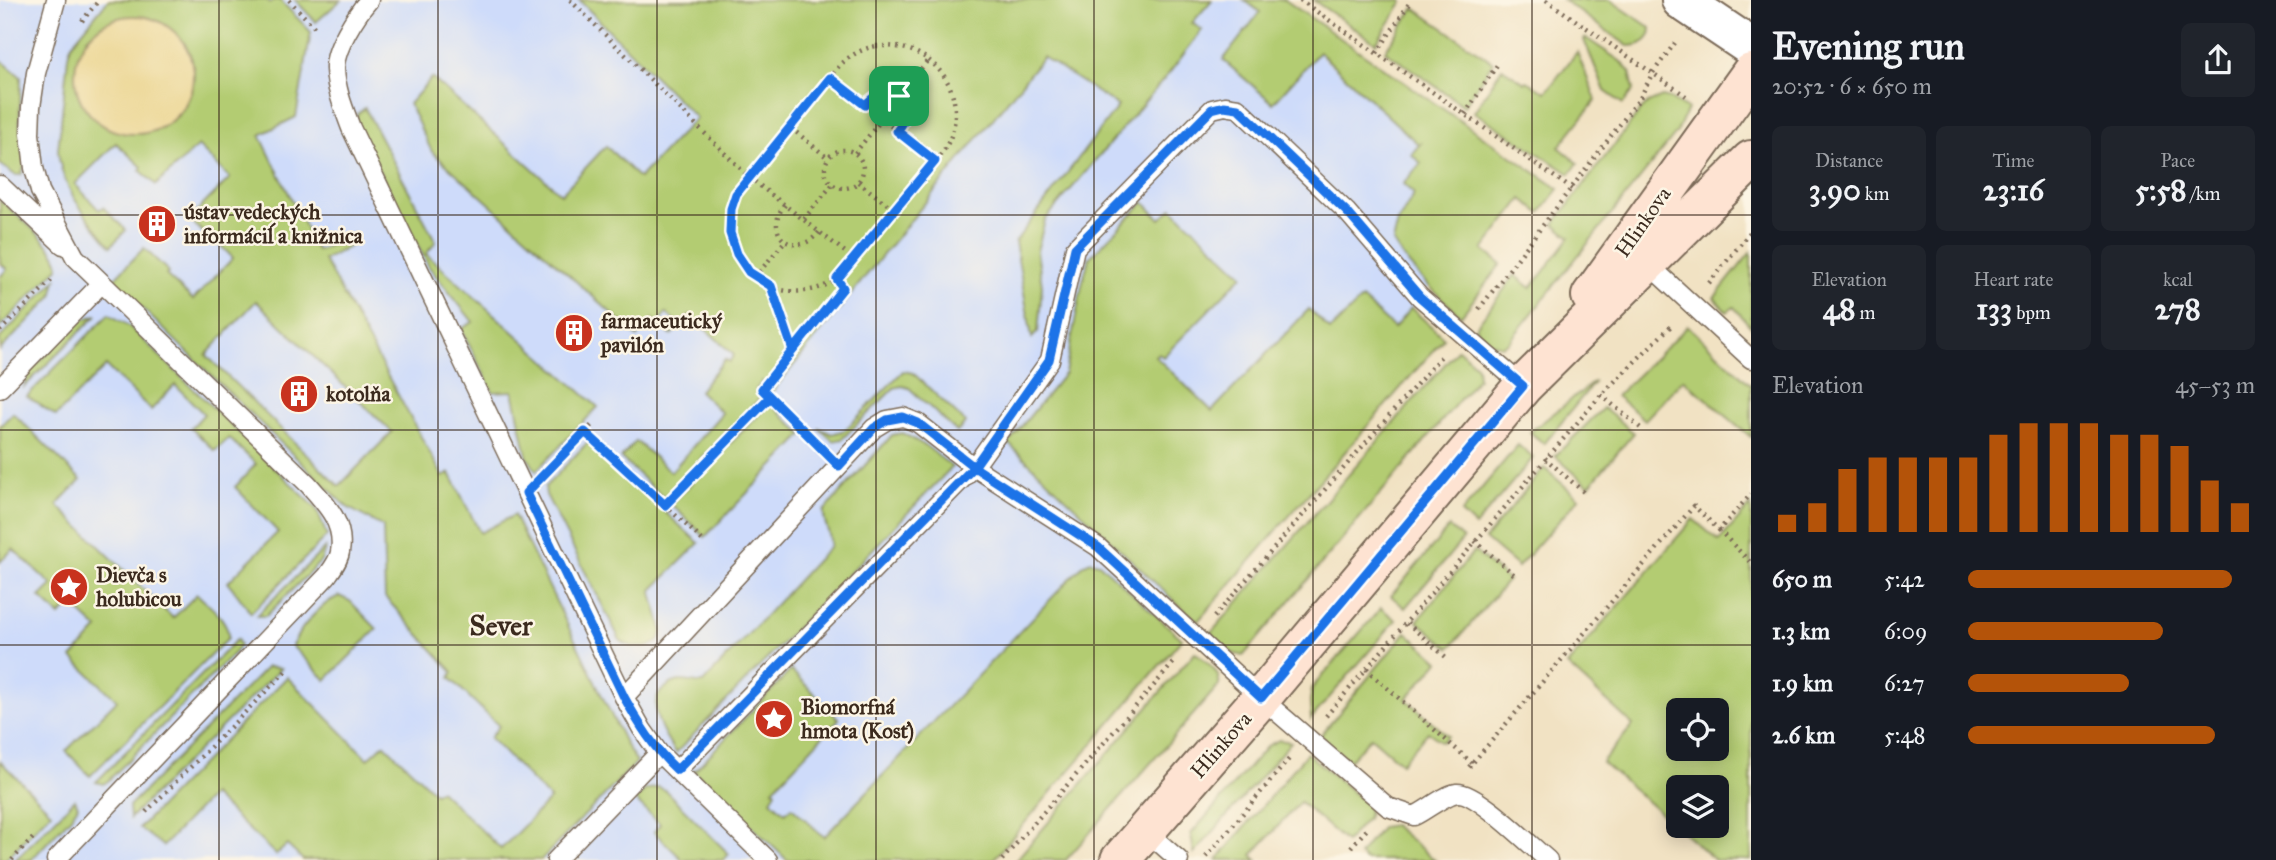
<!DOCTYPE html>
<html lang="en">
<head>
<meta charset="utf-8">
<style>
	:root { --surface:#171b24; --page:#20242c; --text:#f1f3f6; --muted:#9ea1a6; --accent:#b45309 }
	body { margin:0; font-family:"IM FELL Great Primer",serif; background:var(--page); color:var(--text); height:100vh; display:flex; flex-direction:column; font-size:26px; white-space:nowrap }
	* { box-sizing:border-box; margin:0 }
	p { font-size:23px; color:var(--muted) }
	.icon { flex:none; width:38px; height:38px; fill:none; stroke:currentColor; stroke-width:2; stroke-linecap:round; stroke-linejoin:round }
	.map { position:relative; flex:1; overflow:hidden }
	.side { display:flex; flex-direction:column; background:var(--surface); width:525px }
	.side>* { flex:none }
	.controls { position:absolute; left:1666px; top:698px; display:grid; gap:14px }
	.controls a { display:grid; place-items:center; width:63px; height:63px; border-radius:10px; background:var(--surface); box-shadow:0 4px 18px #0003; font-size:35px }
	.pin { position:absolute; display:grid; place-items:center; width:60px; height:60px; color:#fff; margin:-30px; border-radius:14px; box-shadow:0 4px 10px #0006 }
	.round { display:grid; place-items:center; flex:none; width:74px; height:74px; border-radius:10px; background:var(--page) }
	.head { display:flex; align-items:center; justify-content:space-between; height:119px; padding:0 21px }
	h1 { font-size:38px; font-weight:800; line-height:52px }
	.figures { display:grid; grid-template-columns:repeat(3,1fr); gap:10px; height:119px; padding:7px 21px }
	.figures div { display:grid; align-content:center; border-radius:10px; background:var(--page); text-align:center }
	.figures b { font-size:30px; font-weight:800 }
	.figures small { font-size:19px; font-weight:400 }
	.figures p { font-size:19px }
	.chart { height:196px; padding:14px 21px }
	.chart p { display:flex; justify-content:space-between }
	.chart svg { width:100%; height:126px; margin-top:7px; stroke:var(--accent); stroke-width:6 }
	ul { padding:0 21px; list-style:none; font-size:23px }
	li { display:grid; grid-template-columns:112px 84px 1fr; align-items:center; height:52px }
	li i { height:18px; border-radius:9px; background:var(--accent) }
	main { display:flex; flex:1; min-height:0 }
	.map>svg:first-child { display:block }
</style>
</head>
<body>
<main>
<div class="map">
<svg width="1751" height="860" viewBox="0 0 1751 860">
	<rect width="100%" height="100%" fill="#fcf5e5"/>
	<filter id="ink" filterUnits="userSpaceOnUse"><feTurbulence type="fractalNoise" baseFrequency=".0143" numOctaves="2"/><feDisplacementMap in="SourceGraphic" scale="14" xChannelSelector="R" yChannelSelector="G"/><feConvolveMatrix kernelMatrix="1 2 1 2 8 2 1 2 1" color-interpolation-filters="sRGB"/></filter>
	<filter id="wash" filterUnits="userSpaceOnUse"><feTurbulence type="fractalNoise" baseFrequency=".00686" numOctaves="4" result="noise"/><feDisplacementMap in="SourceGraphic" scale="28" xChannelSelector="R" yChannelSelector="G"/><feGaussianBlur stdDeviation="1.57" result="paint"/><feColorMatrix in="noise" values="0 0 0 0 0 0 0 0 0 0 0 0 0 0 0 0 0 1.4 0 .05"/><feComposite in="paint" operator="in"/></filter>
	<g filter="url(#wash)">
		<rect width="100%" height="100%" fill="#f1e2c3"/>
		<!-- built -->
		<path fill="#cedbfa" d="M0,0H955L1118,105L1212,0H1244L1320,52L1321,56L1417,142L1422,143L1512,186L1172,599L941,860H0Z"/>
		<!-- green -->
		<path fill="#b3cc72" stroke="#777b48" stroke-width="2" fill-rule="evenodd" d="M108,0H267L270,3L273,0H280L311,32L296,117L260,135L317,251L353,234L354,244L324,260L443,477L450,473L480,533L514,515L627,747L637,762L541,860H303L287,845L276,855L212,795L163,846L139,828L287,677L368,759L384,744L435,793L440,790L501,849L550,799L490,738L499,726L450,678L453,672L385,597L383,527L347,507L113,280L144,248L169,272L166,275L193,300L233,258L208,233L206,235L189,219L230,178L198,146L156,185L140,170L142,167L116,143L75,184L99,210L103,207L126,230L111,246C87,217 61,190 58,150L68,56L71,45ZM158,21C169,27 180,34 186,46C203,75 191,111 163,127C157,131 149,132 142,134L78,56L87,38L102,25ZM256,301L392,432L339,486L206,355Z
			M295,0H341L316,22Z
			M579,0H1212L1192,23L1202,30L1171,71L1045,220L1037,251L1042,286L1038,332L1032,338L1015,242L1118,106L1043,57L772,392L762,381L756,390L762,396L664,498L621,458L636,441L671,472L722,413L699,391L725,359L729,362L734,355L690,315L671,335L666,330L675,321L666,313L658,323L653,319L638,337L432,152L409,104L432,78L561,194L606,146L639,178L696,118Z
			M1244,0H1285L1559,189L1540,213L1522,199L1483,250L1501,264L1461,316C1437,294 1410,271 1393,242L1398,222L1414,194L1403,184L1421,163L1411,154L1421,143H1417L1319,52L1273,103L1223,60L1260,12Z
			M1313,0H1401L1403,2L1376,43Z
			M1563,0H1610L1651,28C1651,41 1640,46 1628,46Z
			M1414,8L1493,62L1464,106L1385,51Z
			M1586,38L1620,61L1630,72L1634,90L1623,104L1605,91L1584,40Z
			M1577,52L1596,100L1559,147L1578,163L1570,174L1474,112L1502,68L1525,83L1527,81L1546,92Z
			M0,59L21,77C21,92 19,108 20,123C21,139 29,161 21,175H15L0,164Z
			M1662,97L1670,99L1687,109L1677,132L1509,342L1502,346L1490,343L1475,328L1515,275L1531,288L1570,237L1554,224L1640,111L1648,103Z
			M365,108L436,242L426,254L598,407L536,471L527,456L513,391L493,392L461,329L473,322L429,267L361,136L357,125V114Z
			M0,200C15,214 59,247 59,267L0,327V277L7,269L0,263Z
			M1144,202L1160,219L1172,208L1243,275L1163,357L1158,353L1155,356L1212,411L1309,309L1330,330L1362,299L1394,328L1411,308L1444,338L1198,621L1172,599L1008,443L1065,373L1082,285L1089,258Z
			M1751,252V327L1734,307L1727,312L1714,298Z
			M56,280L52,297L0,350V338Z
			M109,314L129,326L316,508L327,536L251,613L228,582L278,532L235,487L256,464L229,438L215,451L191,428L204,414L175,385L151,410L106,366L56,416L27,396Z
			M97,315L24,387L28,373L73,328L84,319Z
			M1688,326L1751,385V437L1683,379L1645,420L1616,396Z
			M1458,349L1477,366L1478,378L1245,654C1231,659 1221,643 1211,633Z
			M903,371L913,373L966,423L957,432L909,388L902,386L894,388L842,439L833,441L819,428L832,434L845,430Z
			M1595,381L1544,444L1530,432Z
			M770,403L803,435L705,537L671,504Z
			M1603,408L1634,433L1589,486L1555,456Z
			M13,413L81,480L57,505L173,618L197,594C209,606 230,620 228,638L90,776L66,751L117,700L72,658L98,629L71,604L60,616L40,597L52,585L13,549L0,562V426Z
			M902,433L926,446L952,467L676,753C665,737 643,703 665,688C669,685 676,681 681,681C688,681 696,684 703,683L830,546C832,533 822,523 824,511L885,443L892,435Z
			M588,442L699,543L652,590C652,608 677,641 646,647C638,648 626,646 620,640L546,495L545,487Z
			M1518,445L1533,458L1475,526L1461,513Z
			M1544,468L1579,498L1518,567L1485,539Z
			M1751,505V860H1715L1602,762L1633,725L1567,665L1693,519L1719,541ZM1717,710V749H1678V710ZM1678,788H1717V826H1678Z
			M1449,527L1463,539L1405,608L1391,596Z
			M326,547L321,561L266,616H256Z
			M1474,551L1508,580L1450,648L1417,621Z
			M1091,561L1099,563L1182,639L993,860H787L694,771L791,670L839,719L773,789L776,792L771,800L785,813L792,807L824,837L1084,564Z
			M339,596L350,601L377,629L326,680L292,646C300,628 320,604 339,596Z
			M1381,608L1396,620L1311,719L1310,701L1312,688Z
			M1406,632L1439,661L1406,699L1448,736L1442,742L1428,732L1401,763L1371,737L1349,761L1320,736Z
			M237,639L240,645L235,652L108,781L103,784L96,782Z
			M1195,652C1205,661 1221,670 1219,685L1066,860H1016Z
			M267,667L281,668L130,818L129,806Z
			M1279,740L1291,742L1194,854L1191,834L1267,746Z
			M1307,753L1369,806L1368,817L1346,842L1300,802L1252,855L1257,860H1217Z
			M0,761L51,812L5,860H0Z
			M658,787L665,790L729,854L723,860H683L654,832L660,824L635,800L645,790Z
			M75,799L78,806L71,817L31,860H15Z
			M1393,825L1435,860H1365L1359,855L1382,827Z"/>
		<!-- sand -->
		<path fill="#eeda9e" stroke="#94825e" stroke-width="2" d="M75 75a59 59 0 1 1 118 0a59 59 0 1 1-118 0Z"/>
	</g>
	<g filter="url(#ink)">
		<g fill="none" stroke-linecap="round" stroke-linejoin="round">
			<!-- service casing -->
			<g stroke="#7b6a58" stroke-width="21">
				<path id="service" d="M369,0C356,15 334,49 335,69C336,90 344,109 351,128L624,697L642,729L659,753L768,860
					M0,185L63,245
					M1648,264L1751,359
					M0,388L102,283L75,257L40,191L34,168L30,134L31,107L36,73L56,0
					M624,697L874,428L887,420L903,417L918,423L974,467L1098,547L1261,698L1388,807L1414,816C1427,810 1444,795 1457,793C1476,791 1531,846 1548,860
					M677,770L974,467L1050,360L1075,248L1212,109L1225,106L1238,108L1347,212L1420,297L1523,386
					M1146,831L1179,860
					M56,860L327,576C332,569 339,560 340,552C345,523 326,504 308,484L102,283
					M556,860L659,753"/>
			</g>
			<!-- tertiary casing -->
			<g stroke="#7b6a58" stroke-width="42">
				<path id="tertiary" d="M1681,0L1751,47"/>
			</g>
			<!-- secondary casing -->
			<g stroke="#7b6a58" stroke-width="42">
				<path id="secondary" d="M1591,296L1751,73
					M1120,860L1261,698L1523,386L1751,160"/>
			</g>
			<!-- path -->
			<path stroke="#7b6a58" stroke-width="4.5" stroke-dasharray="2 5" stroke-linecap="butt" d="M289,0L317,30
				M570,0L750,178L854,259
				M1300,0L1572,189
				M1546,0L1686,96
				M82,21L99,0
				M876,46C901,45 923,51 939,70C955,87 959,114 951,136C944,155 926,172 913,188C888,218 863,249 837,279C816,293 788,296 765,284C735,268 720,227 736,195C743,182 757,170 766,158C791,127 815,95 840,65C851,55 861,49 876,46Z
				M1377,53L1410,2
				M830,78L935,161
				M899,96L928,60
				M865,105C869,101 873,96 878,94C889,88 908,97 908,111C908,118 902,125 897,131
				M1465,114L1499,62
				M791,128L828,158
				M825 169a19 19 0 1 1 38 0a19 19 0 1 1-38 0Z
				M855,153L882,119
				M858,182L895,210
				M785,205C761,234 796,261 819,232
				M804,219L832,185
				M755,277L785,241
				M1709,283L1751,231
				M771,287L793,350
				M1479,309L1640,98L1652,74L1675,43
				M0,331L54,278
				M1601,395L1643,430
				M770,397L819,446
				M585,432L592,425
				M1545,458L1587,495
				M548,470L585,432L665,505L770,397L762,389L843,288L837,279
				M665,505L702,540
				M1719,530L1751,563
				M1475,541L1517,577
				M1214,617L1443,354
				M1407,623L1447,658
				M1366,669L1472,763
				M1326,716L1601,395L1673,324
				M1469,767L1694,506L1719,530L1751,494
				M146,812L288,669
				M1351,847L1369,827
				M1206,857L1289,759
				M12,860L33,838
				M1002,860L1176,660"/>
			<!-- service -->
			<use href="#service" stroke="#fff" stroke-width="18"/>
			<!-- tertiary -->
			<use href="#tertiary" stroke="#fff" stroke-width="38"/>
			<!-- secondary -->
			<use href="#secondary" stroke="#fee3d2" stroke-width="38"/>
		</g>
	</g>
	<g fill="none" stroke-linecap="round" stroke-linejoin="round" filter="url(#ink)">
		<!-- route casing -->
		<g stroke="#fff" stroke-width="14">
			<path id="route" d="M899,96C885,86 876,95 865,105L830,78L736,194L731,209L730,233L737,254L749,272L771,286L793,350L762,389L839,466L874,428L887,420L903,417L918,423L974,467L1098,547L1261,698L1523,386L1420,297L1347,212L1238,108L1224,106L1212,109L1075,248L1049,360L974,467L677,770C654,749 639,724 624,697L526,493L585,432L665,505L770,397L762,389L843,288L837,279L935,161L897,131C907,118 913,108 899,96"/>
		</g>
		<!-- route -->
		<use href="#route" stroke="#1a73e8" stroke-width="9"/>
	</g>
	<!-- grid -->
	<path fill="none" stroke="#3b2a1e" stroke-width="2" stroke-opacity="0.55" d="M219,0V860M438,0V860M657,0V860M876,0V860M1094,0V860M1313,0V860M1532,0V860M0,215H1751M0,430H1751M0,645H1751"/>
	<!-- icons -->
	<defs>
		<g id="building-disc" transform="scale(2.0125)"><circle r="9.5" fill="#c8321e" stroke="#fcf5e5"/><path d="M-4-6H4V6H1V3H-1V6H-4ZM-2.5-4.3h1.7v1.8h-1.7ZM.8-4.3h1.7v1.8H.8ZM-2.5-1h1.7V.8h-1.7ZM.8-1h1.7V.8H.8Z" fill="#fff"/></g>
		<g id="sight-disc" transform="scale(2.0125)"><circle r="9.5" fill="#c8321e" stroke="#fcf5e5"/><path d="M0-6L1.8-2.2L6-1.7L2.9 1.2L3.7 5.4L0 3.3L-3.7 5.4L-2.9 1.2L-6-1.7L-1.8-2.2Z" fill="#fff"/></g>
	</defs>
	<g fill-rule="evenodd">
		<use href="#building-disc" x="157" y="224"/>
		<use href="#building-disc" x="574" y="333"/>
		<use href="#building-disc" x="299" y="394"/>
		<use href="#sight-disc" x="69" y="587"/>
		<use href="#sight-disc" x="774" y="719"/>
	</g>
	<g text-anchor="middle" stroke-width="5" stroke-linejoin="round" paint-order="stroke">
		<!-- poi labels -->
		<g font-size="21" font-weight="bold" fill="#3b2a1e" stroke="#fcf5e5" text-anchor="start">
			<text x="184" y="219">ústav vedeckých<tspan x="184" dy="24">informáciĺ a knižnica</tspan></text>
			<text x="601" y="328">farmaceutický<tspan x="601" dy="24">pavilón</tspan></text>
			<text x="326" y="401">kotolňa</text>
			<text x="96" y="582">Dievča s<tspan x="96" dy="24">holubicou</tspan></text>
			<text x="801" y="714">Biomorfná<tspan x="801" dy="24">hmota (Kosť)</tspan></text>
		</g>
		<!-- street labels -->
		<g font-size="21" fill="#3b2a1e" stroke="#fcf5e5">
			<text transform="translate(1643 222) rotate(-55)" y="7">Hlinkova</text>
			<text transform="translate(1221 745) rotate(-49)" y="7">Hlinkova</text>
		</g>
		<!-- district labels -->
		<g font-size="28" font-weight="bold" fill="#3b2a1e" stroke="#fcf5e5">
			<text x="501" y="635">Sever</text>
		</g>
	</g>
</svg>
<div class="controls">
<a><svg class="icon" aria-label="locate" viewBox="0 0 24 24"><circle cx="12" cy="12" r="6"/><path d="M12 2v4M12 18v4M2 12h4M18 12h4"/></svg></a>
<a><svg class="icon" aria-label="layers" viewBox="0 0 24 24"><path d="M12 4l9 5-9 5-9-5zM3 14l9 5 9-5"/></svg></a>
</div>
<div class="pin" style="left:899px;top:96px;background:#1e9e55"><svg class="icon" aria-label="arrive" viewBox="0 0 24 24"><path d="M6 21V4h12l-3 4 3 4H6"/></svg></div>
</div>
<section class="side">
<div class="head"><div><h1>Evening run</h1><p>20:52 · 6 × 650 m</p></div><a class="round"><svg class="icon" aria-label="share" viewBox="0 0 24 24"><path d="M12 15V3M7 8l5-5 5 5M5 13v7h14v-7"/></svg></a></div>
<div class="figures">
<div><p>Distance</p><b>3.90<small> km</small></b></div>
<div><p>Time</p><b>23:16</b></div>
<div><p>Pace</p><b>5:58<small> /km</small></b></div>
</div>
<div class="figures">
<div><p>Elevation</p><b>48<small> m</small></b></div>
<div><p>Heart rate</p><b>133<small> bpm</small></b></div>
<div><p>kcal</p><b>278</b></div>
</div>
<div class="chart"><p><span>Elevation</span>45–53 m</p>
<svg viewBox="0 0 160 44" preserveAspectRatio="none"><path d="M5 44V38M15 44V34M25 44V22M35 44V18M45 44V18M55 44V18M65 44V18M75 44V10M85 44V6M95 44V6M105 44V6M115 44V10M125 44V10M135 44V14M145 44V26M155 44V34"/></svg>
</div>
<ul>
<li><b>650 m</b>5:42<i style="width:92%"></i></li>
<li><b>1.3 km</b>6:09<i style="width:68%"></i></li>
<li><b>1.9 km</b>6:27<i style="width:56%"></i></li>
<li><b>2.6 km</b>5:48<i style="width:86%"></i></li>
</ul>
</section>
</main>
</body>
</html>
